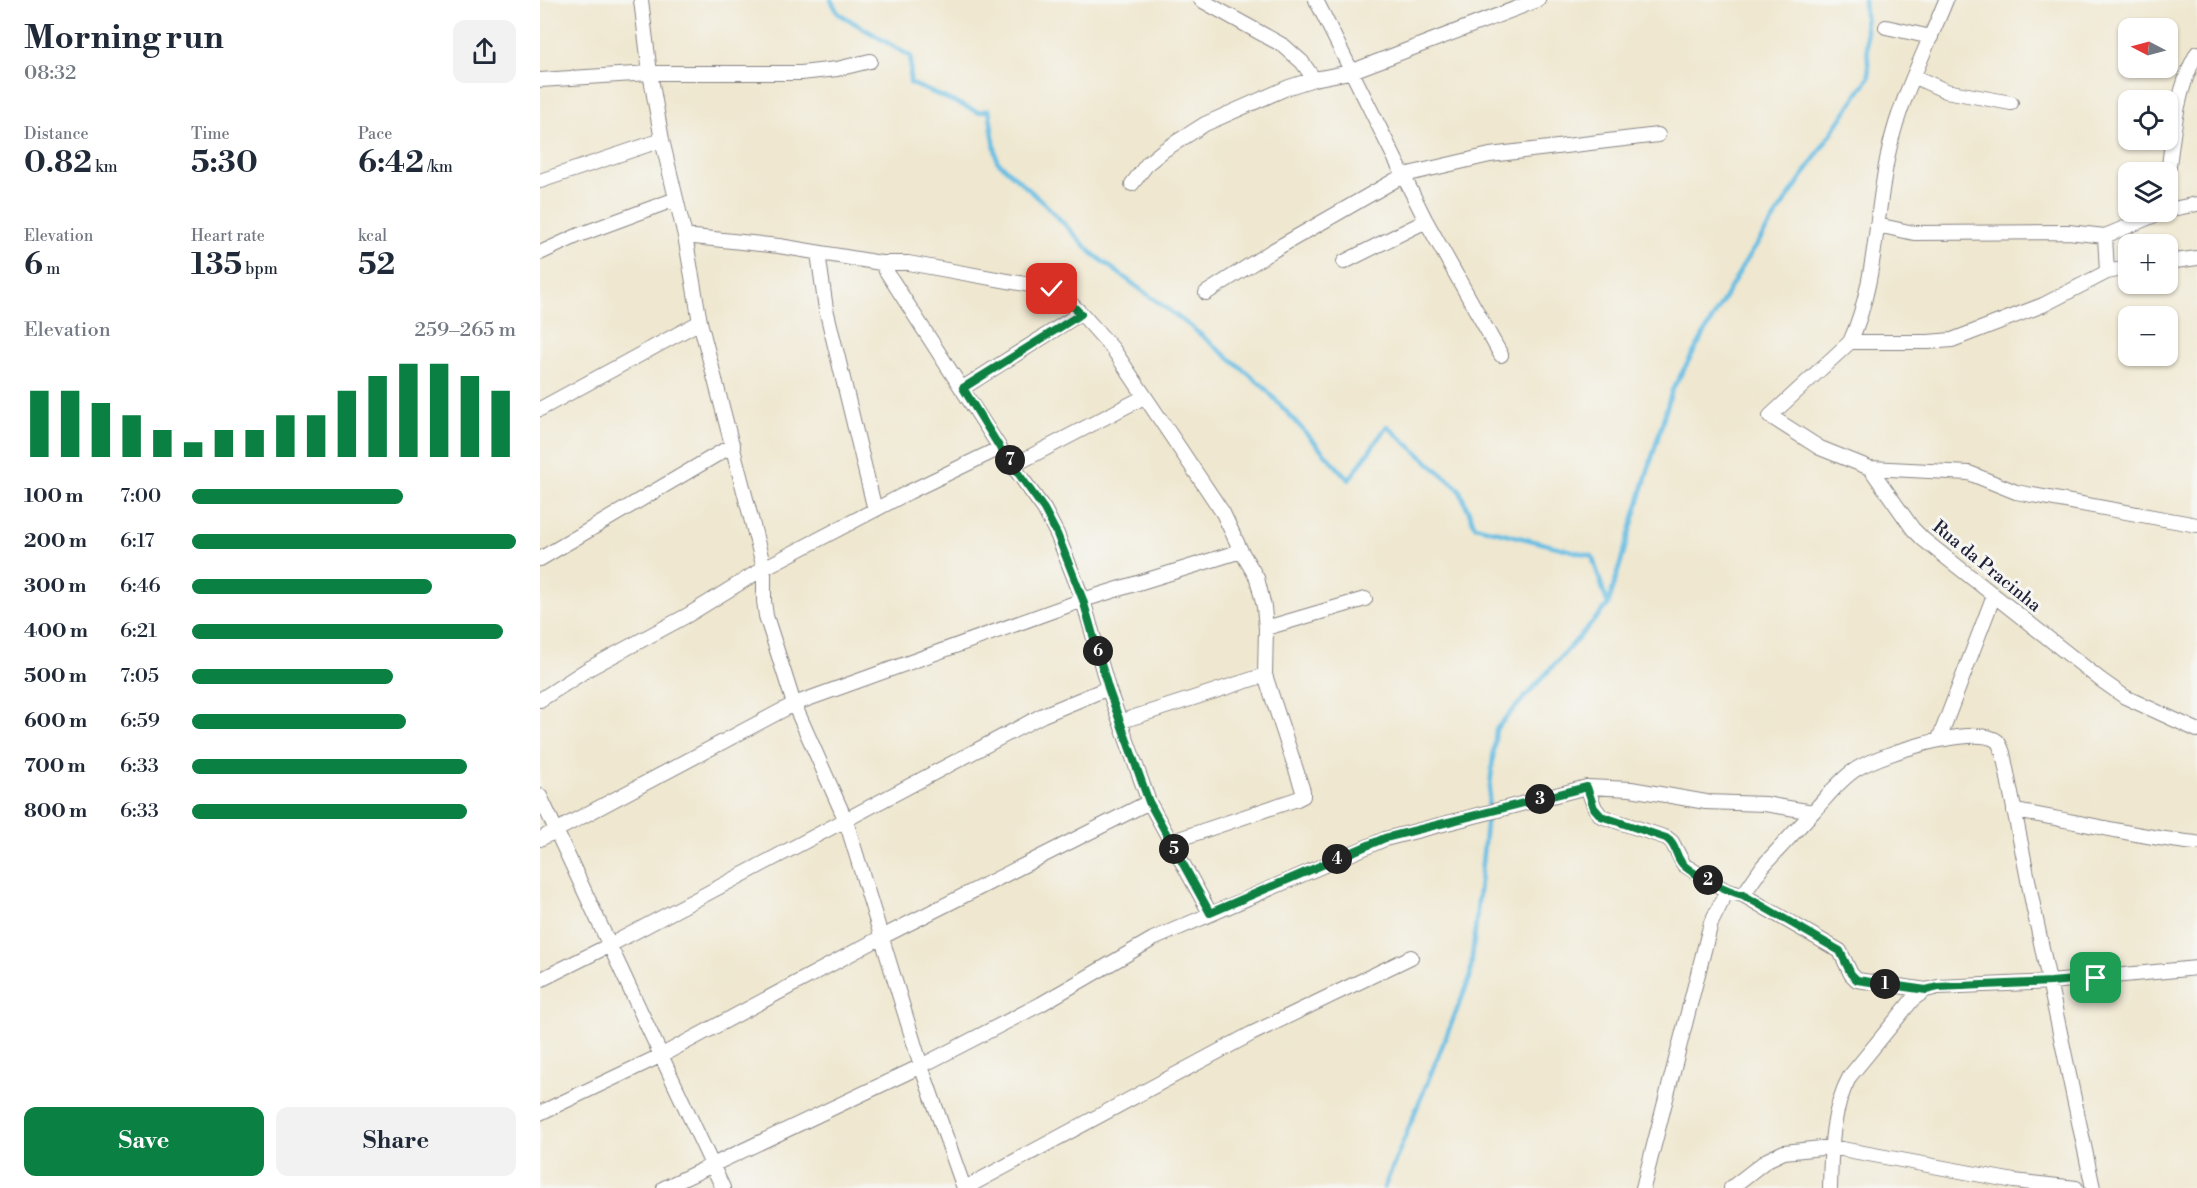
<!DOCTYPE html>
<html lang="en">
<head>
<meta charset="utf-8">
<style>
	:root { --surface:#fff; --page:#f2f2f3; --text:#1f2937; --muted:#747a83; --accent:#0b8043 }
	body { margin:0; font-family:"Libre Bodoni",serif; background:var(--page); color:var(--text); height:100vh; display:flex; flex-direction:column; font-size:22px; white-space:nowrap }
	* { box-sizing:border-box; margin:0 }
	p { font-size:20px; color:var(--muted) }
	.icon { flex:none; width:33px; height:33px; fill:none; stroke:currentColor; stroke-width:2; stroke-linecap:round; stroke-linejoin:round }
	.map { position:relative; flex:1; overflow:hidden }
	.drawer { display:flex; flex-direction:column; background:var(--surface); width:540px }
	.drawer>* { flex:none }
	.needle { width:39px; rotate:276deg }
	.buttons { position:absolute; left:1578px; top:18px; display:grid; gap:12px }
	.buttons a { display:grid; place-items:center; width:60px; height:60px; border-radius:12px; background:var(--surface); box-shadow:0 2px 4px #0004; font-size:30px }
	.pin { position:absolute; display:grid; place-items:center; width:51px; height:51px; color:#fff; margin:-26px; border-radius:12px; box-shadow:0 3px 9px #0006 }
	.km { position:absolute; width:30px; height:30px; margin:-15px; border-radius:50%; background:#222; color:#fff; font-size:16px; line-height:30px; text-align:center }
	.round { display:grid; place-items:center; flex:none; width:63px; height:63px; border-radius:12px; background:var(--page) }
	.summary { display:flex; align-items:center; justify-content:space-between; height:102px; padding:0 24px }
	h1 { font-size:33px; font-weight:700; line-height:45px }
	.figures { display:grid; grid-template-columns:repeat(3,1fr); gap:9px; height:102px; padding:6px 24px }
	.figures div { display:grid; align-content:center }
	.figures b { font-size:30px; font-weight:700 }
	.figures small { font-size:16px; font-weight:400 }
	.figures p { font-size:16px }
	.chart { height:168px; padding:12px 24px }
	.chart p { display:flex; justify-content:space-between }
	.chart svg { width:100%; height:108px; margin-top:6px; stroke:var(--accent); stroke-width:6 }
	.action { display:flex; gap:12px; margin-top:auto; padding:12px 24px }
	.action a { flex:1; height:69px; border-radius:12px; background:var(--accent); color:#fff; font-size:24px; font-weight:700; line-height:69px; text-align:center }
	.action a+a { background:var(--page); color:var(--text) }
	ul { padding:0 24px; list-style:none; font-size:20px }
	li { display:grid; grid-template-columns:96px 72px 1fr; align-items:center; height:45px }
	li i { height:15px; border-radius:8px; background:var(--accent) }
	main { display:flex; flex:1; min-height:0 }
	.map>svg:first-child { display:block }
</style>
</head>
<body>
<main>
<section class="drawer">
<div class="summary"><div><h1>Morning run</h1><p>08:32</p></div><a class="round"><svg class="icon" aria-label="share" viewBox="0 0 24 24"><path d="M12 15V3M7 8l5-5 5 5M5 13v7h14v-7"/></svg></a></div>
<div class="figures">
<div><p>Distance</p><b>0.82<small> km</small></b></div>
<div><p>Time</p><b>5:30</b></div>
<div><p>Pace</p><b>6:42<small> /km</small></b></div>
</div>
<div class="figures">
<div><p>Elevation</p><b>6<small> m</small></b></div>
<div><p>Heart rate</p><b>135<small> bpm</small></b></div>
<div><p>kcal</p><b>52</b></div>
</div>
<div class="chart"><p><span>Elevation</span>259–265 m</p>
<svg viewBox="0 0 160 44" preserveAspectRatio="none"><path d="M5 44V17M15 44V17M25 44V22M35 44V27M45 44V33M55 44V38M65 44V33M75 44V33M85 44V27M95 44V27M105 44V17M115 44V11M125 44V6M135 44V6M145 44V11M155 44V17"/></svg>
</div>
<ul>
<li><b>100 m</b>7:00<i style="width:65%"></i></li>
<li><b>200 m</b>6:17<i style="width:100%"></i></li>
<li><b>300 m</b>6:46<i style="width:74%"></i></li>
<li><b>400 m</b>6:21<i style="width:96%"></i></li>
<li><b>500 m</b>7:05<i style="width:62%"></i></li>
<li><b>600 m</b>6:59<i style="width:66%"></i></li>
<li><b>700 m</b>6:33<i style="width:85%"></i></li>
<li><b>800 m</b>6:33<i style="width:85%"></i></li>
</ul>
<div class="action"><a>Save</a><a>Share</a></div>
</section>
<div class="map">
<svg width="1657" height="1188" viewBox="0 0 1657 1188">
	<rect width="100%" height="100%" fill="#f6f6f2"/>
	<filter id="ink" filterUnits="userSpaceOnUse"><feTurbulence type="fractalNoise" baseFrequency=".0167" numOctaves="2"/><feDisplacementMap in="SourceGraphic" scale="12" xChannelSelector="R" yChannelSelector="G"/><feConvolveMatrix kernelMatrix="1 2 1 2 8 2 1 2 1" color-interpolation-filters="sRGB"/></filter>
	<filter id="wash" filterUnits="userSpaceOnUse"><feTurbulence type="fractalNoise" baseFrequency=".008" numOctaves="4" result="noise"/><feDisplacementMap in="SourceGraphic" scale="24" xChannelSelector="R" yChannelSelector="G"/><feGaussianBlur stdDeviation="1.35" result="paint"/><feColorMatrix in="noise" values="0 0 0 0 0 0 0 0 0 0 0 0 0 0 0 0 0 1.4 0 .05"/><feComposite in="paint" operator="in"/></filter>
	<g filter="url(#wash)">
		<rect width="100%" height="100%" fill="#efe7cf"/>
		<g fill="none" stroke-linecap="round" stroke-linejoin="round">
			<!-- stream -->
			<path stroke="#66bde3" stroke-width="4.5" d="M291,0L298,13L371,57L370,83L438,112L449,110L457,161L505,204L553,254L650,326L722,385L809,480L847,426L919,489L935,526L1052,556L1068,605
				M844,1188L930,978L956,729L1068,605L1132,390L1205,262L1329,77L1324,0"/>
		</g>
	</g>
	<g filter="url(#ink)">
		<g fill="none" stroke-linecap="round" stroke-linejoin="round">
			<!-- minor casing -->
			<g stroke="#888485" stroke-width="16">
				<path id="minor" d="M101,0L110,73L122,140L145,236L160,322L224,568V601L226,616L254,704L306,821L381,1066L424,1188
					M661,0L744,46L762,62L774,79
					M776,0L886,221L961,355
					M1346,27L1391,37
					M1375,77L1406,91L1471,103
					M0,80L110,73H261L297,69L330,61
					M1628,174C1633,134 1637,88 1657,53
					M0,181L122,140
					M592,184L608,163L624,150L665,124L749,87L774,79L810,72L998,0
					M1628,210L1657,204
					M1337,225L1374,233L1528,232L1565,236
					M145,236L239,246L341,263H368L512,289L525,298L541,313L573,349L683,513L701,551L717,578L724,607L726,628L725,675L763,791V796L757,799L630,842
					M0,253L39,235L136,199
					M278,253L286,309L335,510
					M804,262L886,221
					M1628,262L1657,258
					M341,263L460,448L504,509L517,534L543,600L568,688L609,802L670,913
					M1588,268L1567,272L1503,305L1412,340L1388,342H1310L1230,416L1280,448L1330,468L1373,529L1384,540L1561,680L1585,697L1657,730
					M1567,272L1565,236L1622,212
					M666,293L732,251L864,175L950,155L1118,135
					M1310,342C1337,283 1335,213 1349,150C1360,99 1387,48 1406,0
					M423,388L541,313
					M0,409L160,322
					M474,465L604,397
					M1330,468L1429,473L1476,492L1657,525
					M0,559L193,445
					M726,628L825,599
					M0,700L48,669L148,615L224,568L369,492L460,448
					M582,721L725,675
					M1399,739L1454,595
					M1047,787L1055,808L1061,816L1127,838L1132,842L1144,865L1187,891
					M0,796L183,1188
					M1474,811C1535,820 1594,837 1656,843
					M0,839L254,704L543,600L701,551
					M1203,895L1300,951L1311,974L1317,980L1386,990
					M0,980L70,945L503,715L568,688
					M0,1113L122,1055L340,938L609,802
					M124,1188L381,1066L501,1004L613,939L845,839L1047,787L1091,789L1166,802L1225,804L1273,812C1285,799 1297,783 1312,772C1332,756 1435,723 1457,741C1460,744 1462,750 1463,753L1494,910L1553,1188
					M425,1188L711,1034L871,957
					M1103,1188L1171,923L1187,891L1203,895L1223,866L1273,812
					M1191,1188L1227,1160L1244,1152L1291,1147L1474,1181L1536,1188
					M1290,1188C1291,1150 1291,1111 1310,1076L1373,999L1386,990L1398,987L1511,982L1657,968"/>
			</g>
			<!-- minor -->
			<use href="#minor" stroke="#fff" stroke-width="14"/>
		</g>
	</g>
	<g fill="none" stroke-linecap="round" stroke-linejoin="round" filter="url(#ink)">
		<!-- route casing -->
		<g stroke="#fff" stroke-width="12">
			<path id="route" d="M512,289L525,298L541,314L423,388L460,448L504,509L517,534L543,600L568,688L609,802L670,913L845,838L1047,787L1054,808L1061,816L1126,838C1136,844 1135,854 1141,862C1148,873 1190,892 1203,895L1300,951L1311,974L1317,980L1386,990L1398,987L1511,982L1556,978"/>
		</g>
		<!-- route -->
		<use href="#route" stroke="#0b8043" stroke-width="8"/>
	</g>
	<g text-anchor="middle" stroke-width="6" stroke-linejoin="round" paint-order="stroke">
		<!-- street labels -->
		<g font-size="18" fill="#22223b" stroke="#f6f6f2">
			<text transform="translate(1447 566) rotate(39)" y="6">Rua da Pracinha</text>
		</g>
	</g>
</svg>
<div class="buttons">
<a><svg class="needle" viewBox="-14 -14 28 28"><path d="M0-13l5 13h-10z" fill="#e53935"/><path d="M0 13l5-13h-10z" fill="#747a83"/></svg></a>
<a><svg class="icon" aria-label="locate" viewBox="0 0 24 24"><circle cx="12" cy="12" r="6"/><path d="M12 2v4M12 18v4M2 12h4M18 12h4"/></svg></a>
<a><svg class="icon" aria-label="layers" viewBox="0 0 24 24"><path d="M12 4l9 5-9 5-9-5zM3 14l9 5 9-5"/></svg></a>
<a>+</a>
<a>−</a>
</div>
<div class="pin" style="left:1556px;top:978px;background:#1e9e55"><svg class="icon" aria-label="arrive" viewBox="0 0 24 24"><path d="M6 21V4h12l-3 4 3 4H6"/></svg></div>
<div class="pin" style="left:512px;top:289px;background:#d93025"><svg class="icon" aria-label="check" viewBox="0 0 24 24"><path d="M5 12l5 5 9-10"/></svg></div>
<b class="km" style="left:1345px;top:984px">1</b>
<b class="km" style="left:1168px;top:880px">2</b>
<b class="km" style="left:1000px;top:799px">3</b>
<b class="km" style="left:797px;top:859px">4</b>
<b class="km" style="left:634px;top:849px">5</b>
<b class="km" style="left:558px;top:651px">6</b>
<b class="km" style="left:470px;top:460px">7</b>
</div>
</main>
</body>
</html>
